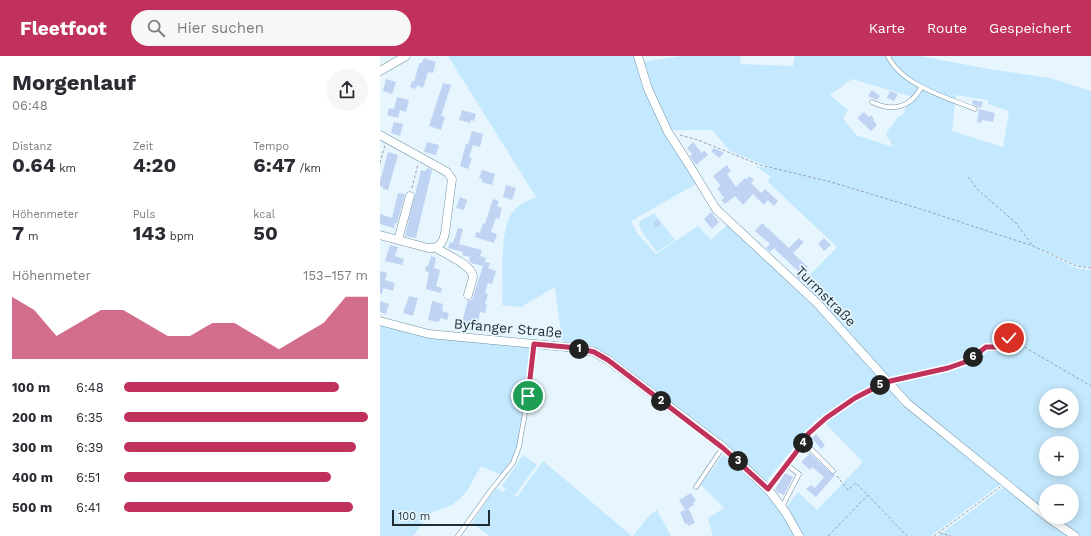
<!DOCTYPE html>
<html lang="de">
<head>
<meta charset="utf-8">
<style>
	:root { --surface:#fff; --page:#f7f7f7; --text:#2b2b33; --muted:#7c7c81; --accent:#c0325c }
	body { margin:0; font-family:"Work Sans",sans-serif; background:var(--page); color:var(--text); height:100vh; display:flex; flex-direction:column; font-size:15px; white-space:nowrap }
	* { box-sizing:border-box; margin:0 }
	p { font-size:13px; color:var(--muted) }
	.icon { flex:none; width:22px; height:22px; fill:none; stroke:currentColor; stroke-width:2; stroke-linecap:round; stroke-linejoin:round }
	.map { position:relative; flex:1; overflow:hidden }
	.side { display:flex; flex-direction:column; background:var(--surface); width:380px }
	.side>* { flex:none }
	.buttons { position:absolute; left:659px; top:332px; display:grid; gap:8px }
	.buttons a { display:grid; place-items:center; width:40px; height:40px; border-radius:50%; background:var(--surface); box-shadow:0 2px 10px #0003; font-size:20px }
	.scale { position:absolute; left:12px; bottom:10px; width:98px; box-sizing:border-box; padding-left:4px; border:2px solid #1f2d35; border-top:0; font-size:11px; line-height:14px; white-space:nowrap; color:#1f2d35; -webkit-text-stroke:3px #e7f6fe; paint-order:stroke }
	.pin { position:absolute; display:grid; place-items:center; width:34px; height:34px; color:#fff; margin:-17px; border:2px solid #fff; border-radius:50%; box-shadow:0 1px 4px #0007 }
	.km { position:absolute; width:20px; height:20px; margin:-10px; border-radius:50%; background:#222; color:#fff; font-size:11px; line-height:20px; text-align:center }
	.round { display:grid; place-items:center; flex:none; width:42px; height:42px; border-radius:21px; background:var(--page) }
	.overview { display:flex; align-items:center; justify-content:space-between; height:68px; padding:0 12px }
	h1 { font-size:22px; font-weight:700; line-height:30px }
	.stats { display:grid; grid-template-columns:repeat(3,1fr); gap:6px; height:68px; padding:4px 12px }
	.stats div { display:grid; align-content:center }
	.stats b { font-size:20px; font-weight:700 }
	.stats small { font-size:11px; font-weight:400 }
	.stats p { font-size:11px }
	.chart { height:112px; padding:8px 12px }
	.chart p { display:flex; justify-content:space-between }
	.chart svg { width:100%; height:72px; margin-top:4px; fill:var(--accent); opacity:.7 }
	ul { padding:0 12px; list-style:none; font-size:13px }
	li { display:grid; grid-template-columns:64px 48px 1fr; align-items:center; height:30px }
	li i { height:10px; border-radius:5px; background:var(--accent) }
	header { display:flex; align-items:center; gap:24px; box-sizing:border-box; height:56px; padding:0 20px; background:var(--accent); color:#fff }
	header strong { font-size:19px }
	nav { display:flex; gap:22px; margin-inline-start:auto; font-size:14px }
	.search { width:280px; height:36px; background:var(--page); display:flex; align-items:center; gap:10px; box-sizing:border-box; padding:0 14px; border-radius:22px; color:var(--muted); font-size:15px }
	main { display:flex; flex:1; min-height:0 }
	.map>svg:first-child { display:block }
</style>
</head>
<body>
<header>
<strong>Fleetfoot</strong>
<div class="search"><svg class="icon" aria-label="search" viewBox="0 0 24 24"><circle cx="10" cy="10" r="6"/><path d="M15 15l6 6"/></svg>Hier suchen</div>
<nav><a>Karte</a><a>Route</a><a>Gespeichert</a></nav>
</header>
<main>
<section class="side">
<div class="overview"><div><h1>Morgenlauf</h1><p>06:48</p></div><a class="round"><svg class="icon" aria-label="share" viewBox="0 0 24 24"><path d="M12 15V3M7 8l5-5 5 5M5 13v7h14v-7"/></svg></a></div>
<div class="stats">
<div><p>Distanz</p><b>0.64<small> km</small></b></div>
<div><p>Zeit</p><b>4:20</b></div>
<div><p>Tempo</p><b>6:47<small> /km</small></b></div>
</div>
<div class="stats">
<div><p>Höhenmeter</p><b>7<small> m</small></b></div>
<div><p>Puls</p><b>143<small> bpm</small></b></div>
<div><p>kcal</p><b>50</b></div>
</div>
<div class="chart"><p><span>Höhenmeter</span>153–157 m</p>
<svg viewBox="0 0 160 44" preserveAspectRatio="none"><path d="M0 44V6L10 14L20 30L30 22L40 14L50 14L60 22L70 30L80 30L90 22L100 22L110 30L120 38L130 30L140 22L150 6L160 6V44z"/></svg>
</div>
<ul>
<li><b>100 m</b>6:48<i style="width:88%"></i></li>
<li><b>200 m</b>6:35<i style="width:100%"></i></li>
<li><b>300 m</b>6:39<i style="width:95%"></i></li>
<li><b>400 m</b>6:51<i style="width:85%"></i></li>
<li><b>500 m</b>6:41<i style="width:94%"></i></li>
</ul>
</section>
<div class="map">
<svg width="711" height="480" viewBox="0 0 711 480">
	<rect width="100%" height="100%" fill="#e7f6fe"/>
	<!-- green -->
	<path fill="#c4e8fd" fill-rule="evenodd" d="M68,0H255L316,128L251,165L258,178L276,198L318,170L331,184L348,168L437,251L492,310L622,427L551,480H422L406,452L418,436L437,454L483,406L439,361L385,427L261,326L212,290L182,285L175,231L141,251L122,249C125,223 116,170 137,151C142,147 150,144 156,141Z
		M301,0H360L361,8L413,10L415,0H540L609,13L670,22L711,35V211L696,209L660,193V194L696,212L711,214V480H698L670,461H692V435H666V458L537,354L420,229L457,191L387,125L391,121L375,110L394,113L350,95L332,74H289L279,56L262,6ZM472,23L530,40L523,59L519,60L506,77L513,91L476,79L463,62L468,54L450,39ZM576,39L608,44V48L629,55L623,91L572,75ZM629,279L633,283L630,284L617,292L607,293L590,306L586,304L606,290L615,289ZM666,339H692V365H666ZM666,387H692V413H666Z
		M274,157L295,184L277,196L264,179L259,169L260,165Z
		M0,268L152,291L146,341L138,391L132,406L121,419L101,410L85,438L72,449L51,457L33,480H0Z
		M345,396L364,413L399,450L416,480H333L328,462L344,452L321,429Z
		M143,399L157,409L135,439L122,430Z
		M163,405L252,480H110L92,467L116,432L123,436L126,433L137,441Z
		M625,430L689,480H558Z
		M277,454L291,480H253L270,459Z"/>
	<!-- building -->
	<path fill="#c0d3f2" d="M44,2L56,6L53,17L48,16L43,32L37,29L36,33L30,31L32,25L34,26L39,8L40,7H42Z
		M6,23L16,26L12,38L3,35Z
		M63,27L71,29L61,60L65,61L61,74L49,70Z
		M492,34L500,40L497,44L488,40Z
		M510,35L518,38L514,45L507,42Z
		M17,41L29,44L26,56L20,54L18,62L7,59L9,52L14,53Z
		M593,44L603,46L601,52L592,48Z
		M599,53L615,57L613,66L602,64L601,67L597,66Z
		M82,54L96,58L94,65L91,64L90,67L79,64Z
		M484,56L489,61L491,59L494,63L493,64L497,69L491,75L477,62Z
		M14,66L23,68L20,80L11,77Z
		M92,75L103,78L100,91L93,89L89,101L92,102L88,113L80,110L86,88H88Z
		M47,86L59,89L56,99L44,96Z
		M313,86L322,97L324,94L328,99L316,109L310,100L312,98L307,92Z
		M334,92L344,97L339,102L331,95Z
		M8,96L18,99L8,134L3,133V131L0,130V125Z
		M347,109L351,115L347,118L356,131L365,122L366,124L369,120L374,124L371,127L381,137L385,133L398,145L394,150L388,144L384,149L373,138L363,149L355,140L345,148L341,144L344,142L337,132L341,130L333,120Z
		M47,112L52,114L36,182L25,180L41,114L46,115Z
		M102,114L115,118L112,129L102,126V123L99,122Z
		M126,129L136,132L132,144L123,141Z
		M18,137L25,138L17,167H15L14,172L0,168V158L12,162Z
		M80,141L87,144L84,154L76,152Z
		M113,143L119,145L117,150L122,152L119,163L116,162L111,176L117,178L114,187L95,181L96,176L100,177L103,167L105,168Z
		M331,156L339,166L332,173L324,163Z
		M278,163L281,168L276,171L273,167Z
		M382,167L409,192L419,182L424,186L413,197L428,211L422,218L424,220L420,224L416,220L419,216L396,194L394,192L390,196L386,192L390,188L375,175Z
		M78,172L83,173L79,188L102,194L100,200L106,202L105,206L110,207L108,212L116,215L112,228L108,227L105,237L108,238L105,248L107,249L105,257L100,256L96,275L82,273L81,270L88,244H92L93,241L103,210L91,207L89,205L90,201L82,199L83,196L68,192L70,186L73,187Z
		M444,182L451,189L444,195L438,188Z
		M10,189L18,191L15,200L24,203L22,209L5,205Z
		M51,200L56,202L54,212L60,214L56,230L62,232L61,237L46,233L49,216L45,215L46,210H48Z
		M0,215L7,217L5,224L15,227L13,235L3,232L2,238L0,237Z
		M29,240L38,242L33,260L23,257Z
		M0,245L9,248L6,258L0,256Z
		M52,245L63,248L62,255L69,257L67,264L60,262L59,266L48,264Z
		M436,378L445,389L441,393L432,382Z
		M430,397L451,417L455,419L436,441L426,433L431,429L435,432L444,421L432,411L430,414L421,406Z
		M405,417L413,421L404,439L397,436L395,433Z
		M311,437L316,445L313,446L314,449L306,454L309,453L315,467L308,470L307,467L305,468L300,456L305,454L299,444Z"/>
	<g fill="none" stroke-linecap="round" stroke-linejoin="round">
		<!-- service casing -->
		<g stroke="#6f91a4" stroke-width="5">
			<path id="service" d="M508,0C521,29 568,42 595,53
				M492,46C512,56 530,52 541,32
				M316,431L343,391
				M388,433L424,386L453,415
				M402,451L419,418L407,409
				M78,480L111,434L133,407L139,391L148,340L154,288"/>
		</g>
		<!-- minor casing -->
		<g stroke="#6f91a4" stroke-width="9">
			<path id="minor" d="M258,0L268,33L288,76L308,107L336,153L437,247L527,347L666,460
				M0,15L26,0
				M0,79L67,116L72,123L65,177C63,187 59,193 48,192L0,179
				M18,184L30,140
				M56,192C65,198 93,209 93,221C92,227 89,234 88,239
				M0,265L49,278L197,292L214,296L228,304L343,391L388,433L406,457L419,480
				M667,461L695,480"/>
		</g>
		<!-- path -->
		<path stroke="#96a5ad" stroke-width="1" stroke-dasharray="3 2" stroke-linecap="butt" d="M300,79L318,84L380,109L451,126L547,155L653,190L696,210L711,212
			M0,107L5,89
			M588,121L598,134L636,167L653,190
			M32,132L38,108
			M517,323L568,312L588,305L606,291H616L629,282L711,330
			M427,381C438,361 481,339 500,329
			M457,420L468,434L476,427L527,480
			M560,477L571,480
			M448,480L488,439
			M554,480L620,431"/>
		<!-- service -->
		<use href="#service" stroke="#fff" stroke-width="4"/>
		<!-- minor -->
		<use href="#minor" stroke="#fff" stroke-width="8"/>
	</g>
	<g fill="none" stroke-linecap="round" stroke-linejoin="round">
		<!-- route casing -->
		<g stroke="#fff" stroke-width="8">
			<path id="route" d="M148,340L154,288L197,292L214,296L228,304L343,392L388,433L424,386L428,378L446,362L475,342L506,326L568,312L588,305L606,291H616L629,282"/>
		</g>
		<!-- route -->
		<use href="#route" stroke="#c0325c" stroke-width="5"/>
	</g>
	<g text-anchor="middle" stroke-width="3.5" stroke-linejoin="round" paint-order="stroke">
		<!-- street labels -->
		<g font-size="14" fill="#1f2d35" stroke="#e7f6fe">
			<text transform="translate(446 240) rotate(45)" y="5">Turmstraße</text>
			<text transform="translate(128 272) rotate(5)" y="5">Byfanger Straße</text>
		</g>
	</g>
</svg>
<div class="buttons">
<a><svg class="icon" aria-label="layers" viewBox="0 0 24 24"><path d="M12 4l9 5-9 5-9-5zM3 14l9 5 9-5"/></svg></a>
<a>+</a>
<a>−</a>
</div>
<div class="scale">100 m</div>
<div class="pin" style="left:148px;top:340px;background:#1e9e55"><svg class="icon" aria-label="arrive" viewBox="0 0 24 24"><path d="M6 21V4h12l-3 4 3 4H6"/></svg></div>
<div class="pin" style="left:629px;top:282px;background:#d93025"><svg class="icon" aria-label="check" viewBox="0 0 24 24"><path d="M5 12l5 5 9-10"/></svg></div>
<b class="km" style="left:199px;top:293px">1</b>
<b class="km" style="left:281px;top:345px">2</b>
<b class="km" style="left:358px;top:405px">3</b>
<b class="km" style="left:423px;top:387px">4</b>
<b class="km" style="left:500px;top:329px">5</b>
<b class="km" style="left:593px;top:301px">6</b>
</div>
</main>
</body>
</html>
